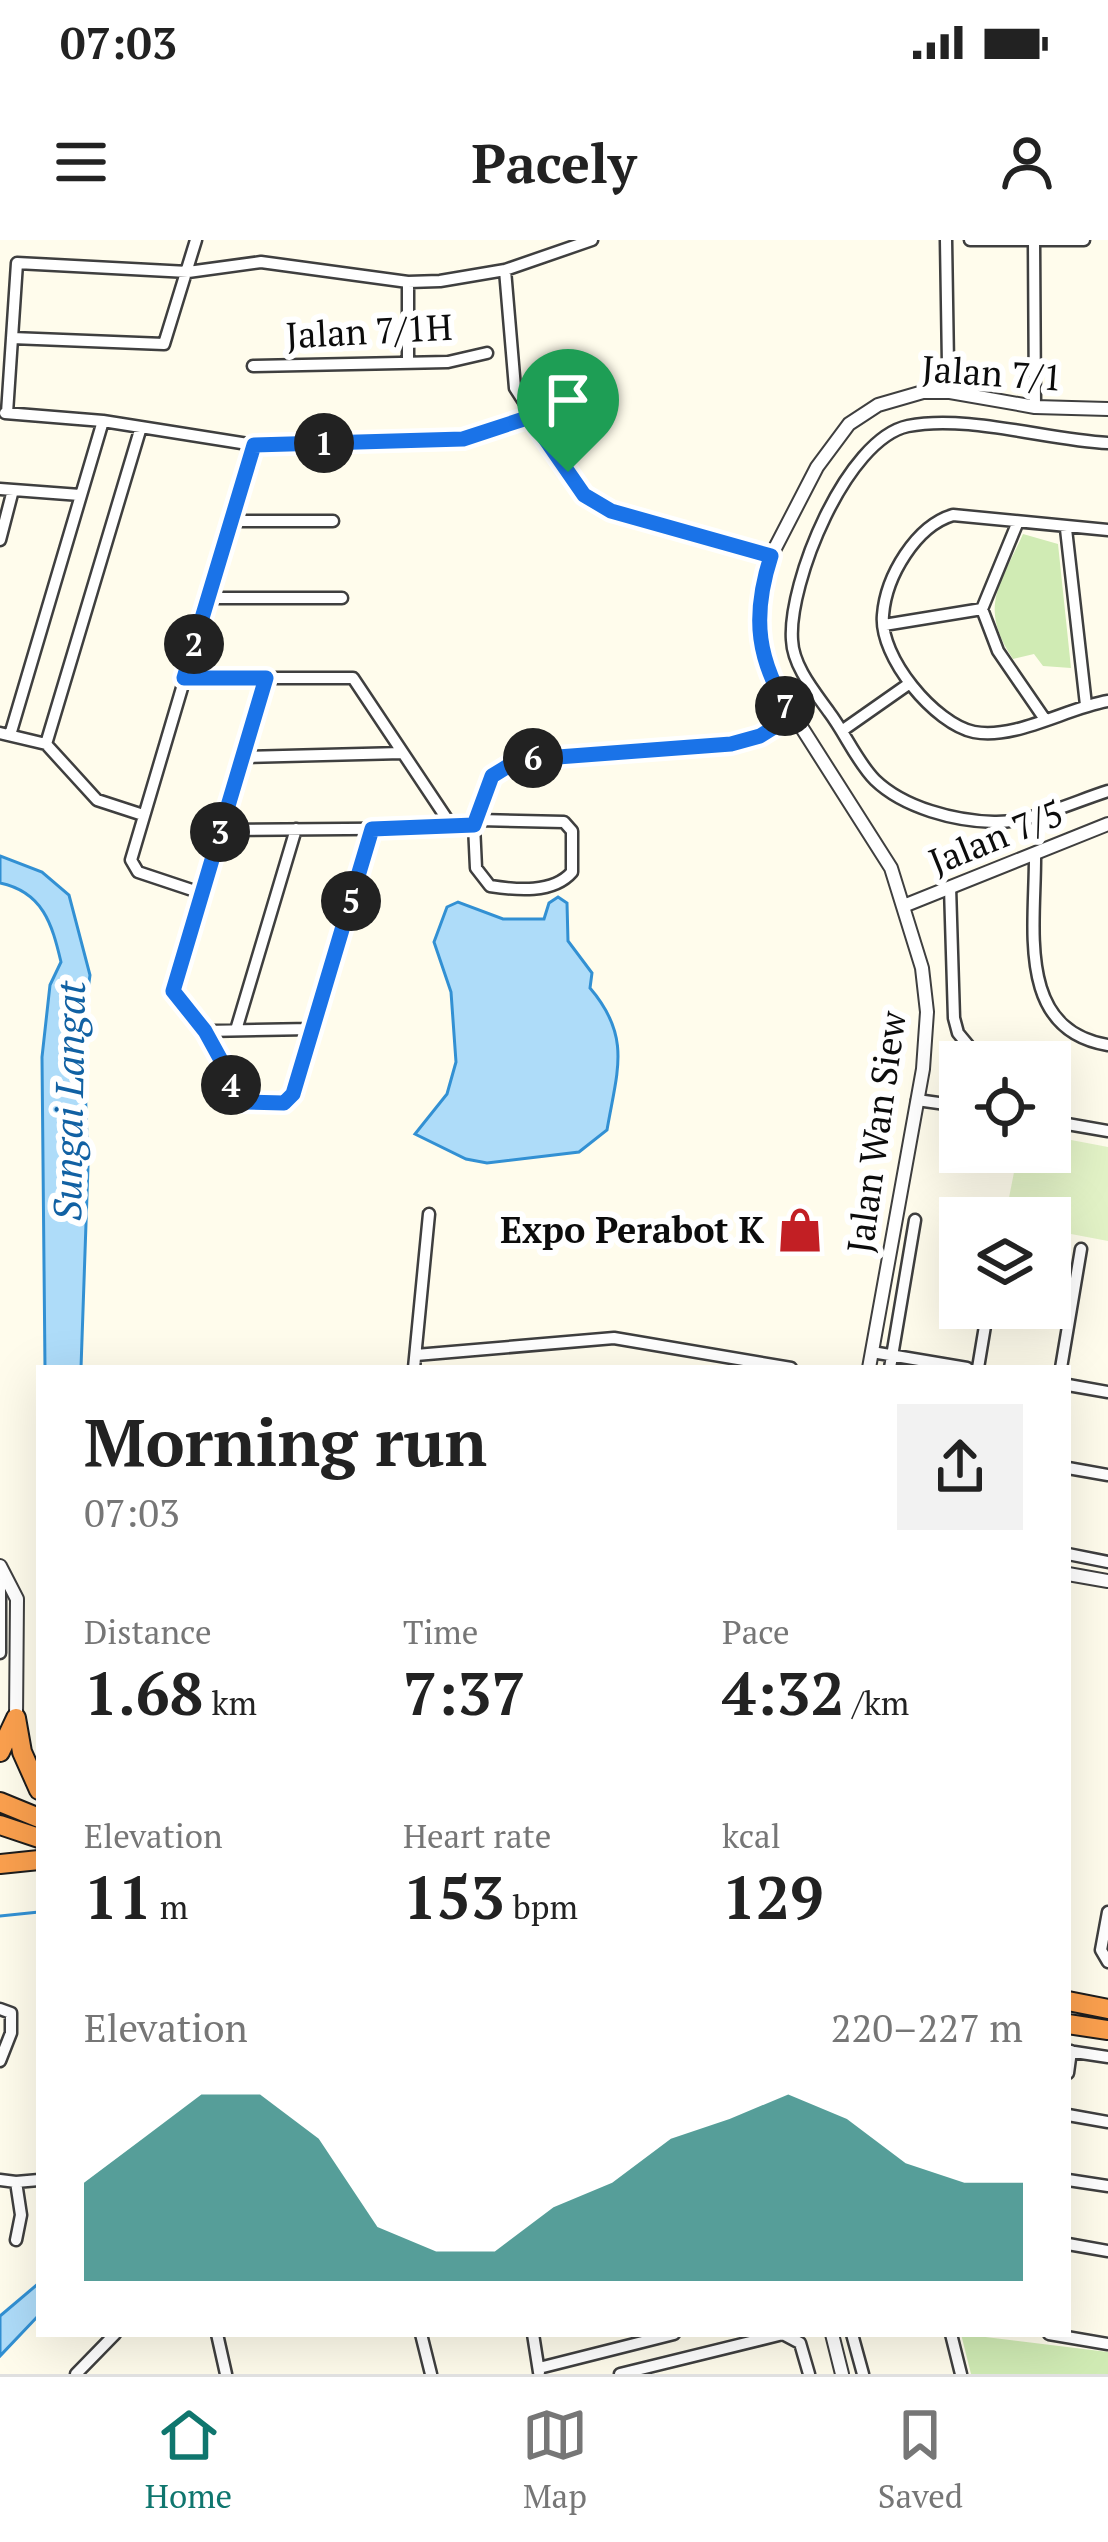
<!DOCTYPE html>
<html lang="en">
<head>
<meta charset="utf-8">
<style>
	:root { --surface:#fff; --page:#f2f2f2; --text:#222; --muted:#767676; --line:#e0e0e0; --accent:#0f766e }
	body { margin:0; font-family:"PT Serif",serif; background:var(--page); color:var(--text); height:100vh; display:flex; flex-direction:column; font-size:45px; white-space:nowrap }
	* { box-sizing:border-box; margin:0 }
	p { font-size:39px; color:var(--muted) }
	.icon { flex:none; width:66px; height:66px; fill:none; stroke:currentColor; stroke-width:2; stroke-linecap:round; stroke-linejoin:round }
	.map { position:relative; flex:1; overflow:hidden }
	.panel { position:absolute; left:36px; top:1125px; width:1035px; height:972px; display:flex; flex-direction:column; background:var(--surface); border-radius:0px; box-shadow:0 12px 48px #0002 }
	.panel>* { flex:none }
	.fabs { position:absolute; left:939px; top:801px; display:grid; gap:24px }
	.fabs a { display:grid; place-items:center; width:132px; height:132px; border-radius:0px; background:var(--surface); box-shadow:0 12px 48px #0002; font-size:60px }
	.pin { position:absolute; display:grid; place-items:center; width:102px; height:102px; color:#fff; margin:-123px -51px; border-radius:50% 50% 50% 0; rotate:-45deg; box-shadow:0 0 12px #0007 }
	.pin .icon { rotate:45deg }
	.km { position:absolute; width:60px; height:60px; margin:-30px; border-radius:50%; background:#222; color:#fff; font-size:33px; line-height:60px; text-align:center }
	.round { display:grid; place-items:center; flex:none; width:126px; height:126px; border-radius:0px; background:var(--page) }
	.summary { display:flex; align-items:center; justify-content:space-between; height:204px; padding:0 48px }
	h1 { font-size:66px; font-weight:700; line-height:90px }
	.figures { display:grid; grid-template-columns:repeat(3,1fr); gap:18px; height:204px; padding:12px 48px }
	.figures div { display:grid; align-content:center }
	.figures b { font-size:60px; font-weight:700 }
	.figures small { font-size:33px; font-weight:400 }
	.figures p { font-size:33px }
	.chart { height:336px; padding:24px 48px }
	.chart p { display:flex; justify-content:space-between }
	.chart svg { width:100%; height:216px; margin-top:12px; fill:var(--accent); opacity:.7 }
	.status { display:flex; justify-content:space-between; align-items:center; height:84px; padding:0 60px; background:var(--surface); direction:ltr }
	.status svg { height:33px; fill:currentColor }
	header { display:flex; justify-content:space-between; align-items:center; height:156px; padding:0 48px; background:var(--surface); font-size:54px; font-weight:700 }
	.tab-bar { display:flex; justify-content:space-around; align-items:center; height:168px; border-top:3px solid var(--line); background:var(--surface); font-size:33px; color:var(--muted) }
	.tab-bar a { display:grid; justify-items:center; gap:6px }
	.tab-bar .current { color:var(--accent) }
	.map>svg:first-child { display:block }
</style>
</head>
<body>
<div class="status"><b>07:03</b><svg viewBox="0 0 49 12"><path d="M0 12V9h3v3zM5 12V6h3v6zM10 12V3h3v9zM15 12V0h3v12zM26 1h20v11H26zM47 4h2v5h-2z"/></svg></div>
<header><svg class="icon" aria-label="menu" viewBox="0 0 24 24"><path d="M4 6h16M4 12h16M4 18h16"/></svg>Pacely<svg class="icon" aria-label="person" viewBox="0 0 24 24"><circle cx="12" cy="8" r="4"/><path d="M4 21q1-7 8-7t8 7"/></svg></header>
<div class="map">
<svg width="1108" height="2134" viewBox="0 0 1108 2134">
	<rect width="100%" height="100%" fill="#fffcec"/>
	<!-- green -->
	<path fill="#d0ebb4" d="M1023,294L1058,304L1071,428L1043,426L1034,414L1013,419C978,367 1000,345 1023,294Z
		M961,2094L1108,2112V2134H971Z"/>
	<!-- pitch -->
	<path fill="#e2f2c6" d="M1050,896L1108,907V1001L1050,990V978H1005L1018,912H1050Z"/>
	<!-- water -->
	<path fill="#aedcf9" stroke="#3290d3" stroke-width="3" d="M0,616L42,632L69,655L90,735L83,786L88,926L81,1128H45L42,817L50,745L61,722C52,684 43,652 0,643Z
		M558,657L567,663L568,701L592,733L590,748C632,797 617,831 607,890L579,912L487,923L466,919L415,894L447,854L456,822L451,752L434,702L447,667L458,662L503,679H544L549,663Z
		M39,2043V2075L0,2116V2076Z"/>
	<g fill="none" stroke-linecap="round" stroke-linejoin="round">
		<!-- stream -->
		<path stroke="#3290d3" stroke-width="3" d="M0,1676L39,1672"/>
		<!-- minor casing -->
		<g stroke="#3f3f3f" stroke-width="15">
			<path id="minor" d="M946,0L948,124
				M970,0H1084
				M1034,1L1035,167
				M505,30L515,148L584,255L611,270L771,316
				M408,42V123
				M12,98L164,104L196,0
				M253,126L448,122L487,113
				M5,173L103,181L254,205L463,199L530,177
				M7,173L17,23L188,32L261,22L408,42L440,41L505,30L592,0
				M141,187L46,504L97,560L143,575
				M1108,203C1047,200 966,174 908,186C846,199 788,343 792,400C793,426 814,451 829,472C845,493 857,522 875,540C904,568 955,581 994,582C1031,583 1073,562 1108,551
				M0,249L80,255
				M231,281H333
				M1017,284L982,369L998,411L1044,478
				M1066,289L1086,465
				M1108,290L953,275C916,286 886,336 883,375C879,417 935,484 974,492C1015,500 1067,468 1108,461
				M0,300L13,250
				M208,358H342
				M884,385L982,369
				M184,438H353L453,588
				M266,438L173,750L205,791L311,789
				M843,490L910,443
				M0,493L46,504
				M10,495L103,181
				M242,517L402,513
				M474,585L476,628L490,646C516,650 553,654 572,632V591L564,582L479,580
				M220,590L467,588L479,580L492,536L518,520L731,504L760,496L792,476
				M1035,613C1036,684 1014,790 1108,805
				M950,647L954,778L958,793L982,822
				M201,653L138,632L131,620L254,205
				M236,790L296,589
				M205,791L238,859L264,865L291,857L372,589
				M917,860L960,866
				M1050,881L1108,891
				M872,1112L967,1128
				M416,1115L614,1098L791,1128
				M414,1128L429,974
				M890,1128L915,980
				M978,1128L988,1068
				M1061,1128L1081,1009
				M1068,1145L1108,1152
				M1068,1228L1108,1235
				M1068,1314L1108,1322
				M0,1344V1413
				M1108,1672L1101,1710L1108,1722
				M0,1769L11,1773V1793L0,1821
				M1068,1811L1108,1817
				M1068,1833L1071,1811
				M1068,1875L1108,1882
				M0,1940L16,1942L21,1975L16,2000
				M1068,1940L1108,1946
				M16,1942L39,1940
				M1068,2004L1108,2011
				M217,2094L226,2134
				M421,2094L431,2134
				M533,2094L539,2132
				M783,2094L800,2103L809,2134
				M852,2094L863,2134
				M951,2094L961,2134
				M1049,2094L1108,2104
				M539,2128L674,2094
				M76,2134L115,2094
				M620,2134L783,2094"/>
		</g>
		<!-- tertiary casing -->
		<g stroke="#3f3f3f" stroke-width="16">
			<path id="tertiary" d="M906,665L1108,584
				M869,1128L923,829L927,772L922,728L891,628L767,433L757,395L759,352L771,316L817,227L849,184L878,165L923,152H950L1035,167L1108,169
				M0,1326L17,1359L16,1478
				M1068,1334L1108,1341
				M832,2094L842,2134"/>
		</g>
		<!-- motorway casing -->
		<g stroke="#1d1d1d" stroke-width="22">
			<path id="motorway" d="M16,1478L22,1512L39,1550
				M0,1512L16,1478
				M0,1562L39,1578
				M0,1585L39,1598
				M0,1624L39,1620
				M1068,1761L1108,1769
				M1068,1784L1108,1790"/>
		</g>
		<!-- minor -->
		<use href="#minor" stroke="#fff" stroke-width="10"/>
		<!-- tertiary -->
		<use href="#tertiary" stroke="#fff" stroke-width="12"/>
		<!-- motorway -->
		<use href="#motorway" stroke="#fba04e" stroke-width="18"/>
	</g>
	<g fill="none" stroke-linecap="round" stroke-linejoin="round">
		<!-- route casing -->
		<g stroke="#fff" stroke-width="24">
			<path id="route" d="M530,177L584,255L611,271L771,316C751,378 757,421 792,476L760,496L731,504L518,520L492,536L474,585L372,589L293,854L284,863L244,862L205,791L173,751L266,438H184L254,205L463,199Z"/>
		</g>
		<!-- route -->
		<use href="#route" stroke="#1a73e8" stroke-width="15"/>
	</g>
	<!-- icons -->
	<defs>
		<g id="shop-bare" transform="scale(3.6)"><path d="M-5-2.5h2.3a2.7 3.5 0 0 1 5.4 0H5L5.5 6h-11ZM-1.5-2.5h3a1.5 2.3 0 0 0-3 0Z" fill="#c21f24" stroke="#fff" stroke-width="2.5" paint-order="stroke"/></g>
	</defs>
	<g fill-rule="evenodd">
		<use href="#shop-bare" x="800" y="990"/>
	</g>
	<g text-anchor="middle" stroke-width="12" stroke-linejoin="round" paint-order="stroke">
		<!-- street labels -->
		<g font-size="36" fill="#0c0c0c" stroke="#fff">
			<text transform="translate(369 91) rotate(-3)" y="13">Jalan 7/1H</text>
			<text transform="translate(992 133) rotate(4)" y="13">Jalan 7/1</text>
			<text transform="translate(996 597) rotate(-22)" y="13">Jalan 7/5</text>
			<text transform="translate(876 892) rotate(-82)" y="13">Jalan Wan Siew</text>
		</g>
		<!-- poi labels -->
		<g font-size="36" font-weight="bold" fill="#0c0c0c" stroke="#fff" text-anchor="end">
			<text x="764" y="1003">Expo Perabot K</text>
		</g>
		<!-- water labels -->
		<g font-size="39" font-style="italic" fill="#1161a3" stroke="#fff">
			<text transform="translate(69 861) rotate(-89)" y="14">Sungai Langat</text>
		</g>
	</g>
</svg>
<div class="fabs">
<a><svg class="icon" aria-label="locate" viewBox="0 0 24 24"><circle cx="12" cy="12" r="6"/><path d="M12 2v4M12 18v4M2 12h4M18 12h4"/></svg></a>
<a><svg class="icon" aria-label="layers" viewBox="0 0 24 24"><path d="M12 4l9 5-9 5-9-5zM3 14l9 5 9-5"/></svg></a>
</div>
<div class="pin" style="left:568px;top:232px;background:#1e9e55"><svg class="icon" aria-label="arrive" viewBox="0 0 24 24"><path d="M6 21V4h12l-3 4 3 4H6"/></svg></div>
<b class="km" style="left:324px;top:203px">1</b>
<b class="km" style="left:194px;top:404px">2</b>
<b class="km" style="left:220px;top:592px">3</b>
<b class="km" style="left:231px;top:845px">4</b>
<b class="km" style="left:351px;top:661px">5</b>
<b class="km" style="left:533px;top:518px">6</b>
<b class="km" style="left:785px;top:466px">7</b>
<section class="panel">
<div class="summary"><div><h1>Morning run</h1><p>07:03</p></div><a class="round"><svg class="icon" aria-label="share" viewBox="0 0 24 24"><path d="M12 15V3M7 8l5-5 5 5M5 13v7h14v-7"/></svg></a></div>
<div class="figures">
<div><p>Distance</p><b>1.68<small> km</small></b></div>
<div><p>Time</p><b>7:37</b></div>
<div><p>Pace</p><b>4:32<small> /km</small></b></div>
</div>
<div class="figures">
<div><p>Elevation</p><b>11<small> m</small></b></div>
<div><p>Heart rate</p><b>153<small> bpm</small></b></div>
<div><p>kcal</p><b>129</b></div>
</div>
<div class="chart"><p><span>Elevation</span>220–227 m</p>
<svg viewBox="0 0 160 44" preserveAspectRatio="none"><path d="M0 44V24L10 15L20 6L30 6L40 15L50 33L60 38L70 38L80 29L90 24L100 15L110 11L120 6L130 11L140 20L150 24L160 24V44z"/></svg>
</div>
</section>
</div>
<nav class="tab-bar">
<a class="current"><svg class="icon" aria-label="home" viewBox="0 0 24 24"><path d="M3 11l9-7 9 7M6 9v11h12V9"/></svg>Home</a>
<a><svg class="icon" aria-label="map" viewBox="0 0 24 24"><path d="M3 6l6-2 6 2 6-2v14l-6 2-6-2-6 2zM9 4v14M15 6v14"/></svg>Map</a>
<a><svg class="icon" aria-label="saved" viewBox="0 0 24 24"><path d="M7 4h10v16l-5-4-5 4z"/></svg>Saved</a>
</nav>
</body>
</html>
